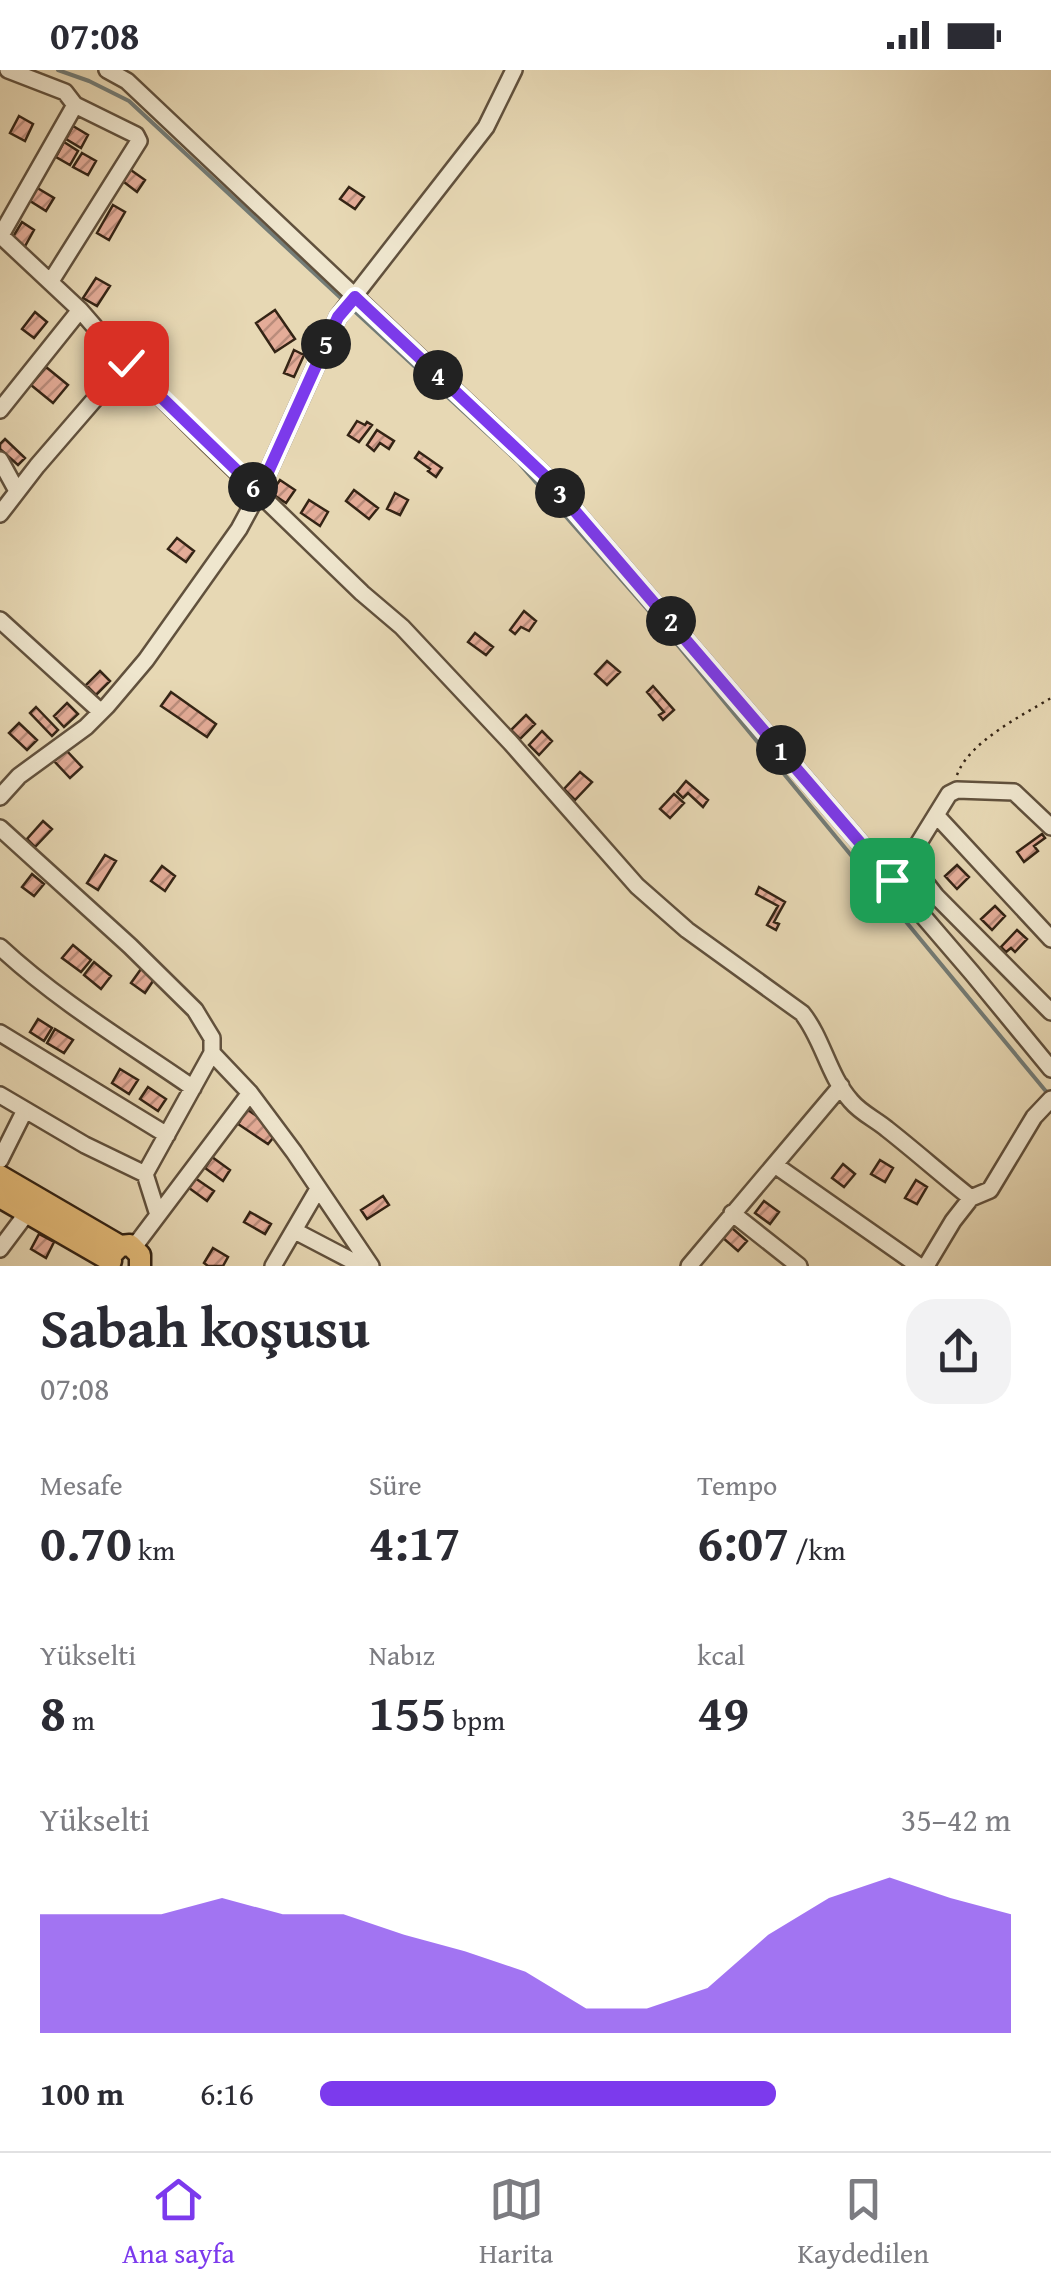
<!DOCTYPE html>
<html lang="tr">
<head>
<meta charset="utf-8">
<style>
	:root { --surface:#fff; --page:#f2f2f3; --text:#2b2b33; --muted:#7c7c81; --line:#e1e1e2; --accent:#7c3aed }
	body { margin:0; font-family:"Gentium Book Plus",serif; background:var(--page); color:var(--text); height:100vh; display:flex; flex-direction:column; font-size:38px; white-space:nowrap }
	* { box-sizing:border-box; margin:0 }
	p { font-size:32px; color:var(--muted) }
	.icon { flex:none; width:55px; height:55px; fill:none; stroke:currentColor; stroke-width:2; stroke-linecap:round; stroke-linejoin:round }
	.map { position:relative; height:1196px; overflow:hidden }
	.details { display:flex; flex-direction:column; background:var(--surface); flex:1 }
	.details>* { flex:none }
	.pin { position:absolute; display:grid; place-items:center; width:85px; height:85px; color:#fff; margin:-42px; border-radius:20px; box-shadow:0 5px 15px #0006 }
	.km { position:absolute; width:50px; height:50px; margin:-25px; border-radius:50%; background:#222; color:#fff; font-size:28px; line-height:50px; text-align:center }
	.round { display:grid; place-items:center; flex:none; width:105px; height:105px; border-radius:30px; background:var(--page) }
	.headline { display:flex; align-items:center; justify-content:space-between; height:170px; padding:0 40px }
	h1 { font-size:55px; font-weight:800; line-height:75px }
	.figures { display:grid; grid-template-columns:repeat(3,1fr); gap:15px; height:170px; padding:10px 40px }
	.figures div { display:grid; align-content:center }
	.figures b { font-size:50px; font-weight:800 }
	.figures small { font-size:28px; font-weight:400 }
	.figures p { font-size:28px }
	.chart { height:280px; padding:20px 40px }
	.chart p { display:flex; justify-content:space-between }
	.chart svg { width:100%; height:180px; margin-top:10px; fill:var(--accent); opacity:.7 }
	ul { padding:0 40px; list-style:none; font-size:32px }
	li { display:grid; grid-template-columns:160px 120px 1fr; align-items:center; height:75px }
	li i { height:25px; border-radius:12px; background:var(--accent) }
	.status { display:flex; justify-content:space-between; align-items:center; height:70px; padding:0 50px; background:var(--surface); direction:ltr }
	.status svg { height:28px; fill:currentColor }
	.menu { display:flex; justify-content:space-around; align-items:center; height:140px; border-top:2px solid var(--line); background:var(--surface); font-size:28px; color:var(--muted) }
	.menu a { display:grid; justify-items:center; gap:5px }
	.menu .selected { color:var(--accent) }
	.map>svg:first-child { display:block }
</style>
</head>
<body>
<div class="status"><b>07:08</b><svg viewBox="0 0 49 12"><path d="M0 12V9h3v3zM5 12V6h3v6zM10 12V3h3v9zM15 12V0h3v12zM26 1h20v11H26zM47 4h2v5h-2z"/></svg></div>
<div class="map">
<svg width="1051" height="1196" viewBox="0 0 1051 1196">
	<defs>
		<pattern id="building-hatch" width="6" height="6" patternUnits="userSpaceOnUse" patternTransform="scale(2.5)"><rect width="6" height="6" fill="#e4ac98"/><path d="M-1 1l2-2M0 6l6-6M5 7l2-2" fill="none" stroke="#ba8c7b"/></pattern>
	</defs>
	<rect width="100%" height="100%" fill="#e7d8b4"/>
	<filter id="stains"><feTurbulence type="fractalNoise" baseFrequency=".002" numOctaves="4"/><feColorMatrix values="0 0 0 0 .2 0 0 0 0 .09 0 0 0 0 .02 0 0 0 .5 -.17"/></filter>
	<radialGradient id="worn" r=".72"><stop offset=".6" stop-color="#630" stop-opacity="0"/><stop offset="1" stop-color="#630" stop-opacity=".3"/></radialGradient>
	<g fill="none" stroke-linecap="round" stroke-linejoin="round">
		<!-- stream -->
		<path stroke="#737c77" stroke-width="4" d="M58,0L89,11L129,31L343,230
			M350,237L518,392L661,555L1049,1025"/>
	</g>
	<!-- building -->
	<path fill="url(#building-hatch)" stroke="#342415" stroke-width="2.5" d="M19,46L33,54L25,71L10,63Z
		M73,56L88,65L81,78L66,69Z
		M64,72L78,81L70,95L56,87Z
		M82,83L96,91L88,105L73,97Z
		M128,98L145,110L137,122L120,109Z
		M34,116L54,128L46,141L27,129Z
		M349,117L364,127L355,139L340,129Z
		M113,135L125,142L109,170L97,163Z
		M22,152L34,160L24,178L11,170Z
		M96,208L110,216L97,236L83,228Z
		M275,240L295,269L275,282L256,253Z
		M35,242L47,252L34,268L22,259Z
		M294,280L304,285L294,307L284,303Z
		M46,297L68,315L53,333L31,315Z
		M357,351L365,355L367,352L372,355L359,372L348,365Z
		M377,360L394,371L389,379L380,373L374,381L367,375Z
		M5,369L25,388L18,395L0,379V374Z
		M419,382L442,398L436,407L428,401L430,399L415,388Z
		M280,410L295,420L286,433L271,423Z
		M354,420L378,438L369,449L346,431Z
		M395,423L408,430L400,445L387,439Z
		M309,430L328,442L320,456L301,443Z
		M177,468L194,481L186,492L168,479Z
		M524,541L536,551L529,561L521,557L515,564L510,560Z
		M475,563L493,577L486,585L468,572Z
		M607,591L620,602L607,615L595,604Z
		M100,601L110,611L96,625L86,615Z
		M653,616L674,640L663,650L659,645L664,642L647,622Z
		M171,622L216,654L207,667L161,636Z
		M67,633L78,644L64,657L54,646Z
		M36,637L58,660L52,666L30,643Z
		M526,645L535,654L520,669L511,660Z
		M19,653L37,670L27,680L9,663Z
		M542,661L552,671L539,685L529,675Z
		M66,680L82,697L70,708L54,691Z
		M580,702L592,712L575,730L564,719Z
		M686,711L708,730L703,737L688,723L683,728L677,722Z
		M674,724L684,733L670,748L660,739Z
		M43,751L52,759L35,777L27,769Z
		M1042,764L1045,768L1034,776L1038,781L1024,792L1017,782Z
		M105,785L116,791L98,820L87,813Z
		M957,795L969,807L957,819L945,806Z
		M162,796L175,806L165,821L151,811Z
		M32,804L44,814L34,826L22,817Z
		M759,817L785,832L774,852L779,854L776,860L767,855L778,836L756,824Z
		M995,836L1005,846L992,860L981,849Z
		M1017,860L1027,869L1015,882L1011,878L1006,882L1001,877Z
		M73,875L91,890L81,902L62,888Z
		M94,892L111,906L101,919L84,905Z
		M141,899L155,908L145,923L131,913Z
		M38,949L52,958L44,971L30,962Z
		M55,959L73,970L64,983L47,973Z
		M120,999L138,1010L129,1024L112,1013Z
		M148,1017L166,1029L158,1041L140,1029Z
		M245,1038L273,1057L277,1063L268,1074L238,1054L240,1051L237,1049Z
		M212,1087L230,1100L223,1111L205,1098Z
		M880,1090L893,1098L885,1112L871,1104Z
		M843,1094L855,1104L844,1117L832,1108Z
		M195,1108L214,1121L207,1131L189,1118Z
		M916,1110L927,1117L917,1134L905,1128Z
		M383,1126L389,1135L367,1149L361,1140Z
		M764,1131L779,1142L770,1154L755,1143Z
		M250,1142L271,1154L265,1164L244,1152Z
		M732,1158L747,1171L738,1181L723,1168Z
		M39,1164L54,1172L46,1188L31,1179Z
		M213,1178L228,1187L223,1196H208L204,1193Z"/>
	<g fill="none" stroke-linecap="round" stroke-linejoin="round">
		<!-- minor casing -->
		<g stroke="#61513d" stroke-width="20">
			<path id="minor" d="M8,0L65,22L75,35L136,65L139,71L51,211
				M107,0L127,11L544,405L972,903L1051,999
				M0,165L80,240L126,293L208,374L362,523L402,557L510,672L637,816L687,860L802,943C823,969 828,1005 851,1031C861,1043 875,1049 887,1059C915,1081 942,1105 971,1128
				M1,165L75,35
				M0,340L80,240
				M0,390L17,421
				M0,444L37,396L126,293
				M0,550L101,642
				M0,727L19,706L86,657L107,636L146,590L239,459L259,422L338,247L486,57L514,0
				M936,745L1051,869
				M1051,757L1014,722L957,720L949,724L915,779L911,794L936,826L1051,942
				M0,758L130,876L195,940L212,968V983L145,1104
				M0,877C58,931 128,973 193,1018
				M0,963L167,1065
				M212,983L250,1023L294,1082L371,1196
				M0,1025L85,1075L145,1104L158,1145
				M0,1090L25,1040
				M775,1095L919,1196
				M732,1143L799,1196
				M295,1161L362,1196
				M134,1177L250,1023
				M0,1179L27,1143
				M273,1196L318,1119
				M689,1196L841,1016
				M926,1196L953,1151L971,1128L990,1120L1034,1047L1051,1029"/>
		</g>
		<!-- major casing -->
		<g stroke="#342415" stroke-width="25">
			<path id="major" d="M0,1106L120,1176
				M0,1127L111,1191
				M112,1184L120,1176L130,1175L140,1185V1196"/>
		</g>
		<!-- path -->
		<path stroke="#342415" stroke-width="2.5" stroke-dasharray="2.5 5" stroke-linecap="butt" d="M957,705C969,672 1021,646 1051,628"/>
		<!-- minor -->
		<use href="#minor" stroke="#efe6ce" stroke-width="15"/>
		<!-- major -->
		<use href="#major" stroke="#e4bc7a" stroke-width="20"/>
	</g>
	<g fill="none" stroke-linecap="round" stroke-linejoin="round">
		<!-- route casing -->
		<g stroke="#fff" stroke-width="20">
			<path id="route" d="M126,293L259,422L338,247L355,227L544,405L892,810"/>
		</g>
		<!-- route -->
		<use href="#route" stroke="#7c3aed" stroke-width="12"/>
	</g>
	<rect width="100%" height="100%" filter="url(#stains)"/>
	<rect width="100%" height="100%" fill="url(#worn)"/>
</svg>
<div class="pin" style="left:892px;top:810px;background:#1e9e55"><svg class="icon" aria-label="arrive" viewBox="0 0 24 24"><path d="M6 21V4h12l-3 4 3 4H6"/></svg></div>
<div class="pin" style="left:126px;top:293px;background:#d93025"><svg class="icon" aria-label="check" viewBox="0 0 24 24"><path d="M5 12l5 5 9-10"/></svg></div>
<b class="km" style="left:781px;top:680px">1</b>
<b class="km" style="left:671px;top:551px">2</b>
<b class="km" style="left:560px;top:423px">3</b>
<b class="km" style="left:438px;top:305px">4</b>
<b class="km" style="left:326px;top:274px">5</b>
<b class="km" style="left:253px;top:417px">6</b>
</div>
<section class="details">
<div class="headline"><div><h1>Sabah koşusu</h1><p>07:08</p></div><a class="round"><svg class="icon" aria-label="share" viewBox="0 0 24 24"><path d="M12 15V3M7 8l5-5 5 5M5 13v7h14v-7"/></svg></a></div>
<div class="figures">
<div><p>Mesafe</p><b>0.70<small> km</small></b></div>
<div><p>Süre</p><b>4:17</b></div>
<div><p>Tempo</p><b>6:07<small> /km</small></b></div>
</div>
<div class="figures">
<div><p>Yükselti</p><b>8<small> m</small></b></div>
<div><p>Nabız</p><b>155<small> bpm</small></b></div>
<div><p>kcal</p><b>49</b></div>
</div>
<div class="chart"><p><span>Yükselti</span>35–42 m</p>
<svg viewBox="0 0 160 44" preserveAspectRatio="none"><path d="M0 44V15L10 15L20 15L30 11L40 15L50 15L60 20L70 24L80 29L90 38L100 38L110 33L120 20L130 11L140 6L150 11L160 15V44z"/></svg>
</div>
<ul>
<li><b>100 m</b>6:16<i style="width:66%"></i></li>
</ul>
</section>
<nav class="menu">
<a class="selected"><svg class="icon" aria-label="home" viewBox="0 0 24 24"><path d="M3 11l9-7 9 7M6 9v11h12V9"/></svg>Ana sayfa</a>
<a><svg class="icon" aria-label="map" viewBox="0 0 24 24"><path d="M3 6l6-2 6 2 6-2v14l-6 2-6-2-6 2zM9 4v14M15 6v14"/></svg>Harita</a>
<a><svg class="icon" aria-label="saved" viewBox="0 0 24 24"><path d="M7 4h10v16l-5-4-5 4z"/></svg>Kaydedilen</a>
</nav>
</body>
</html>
